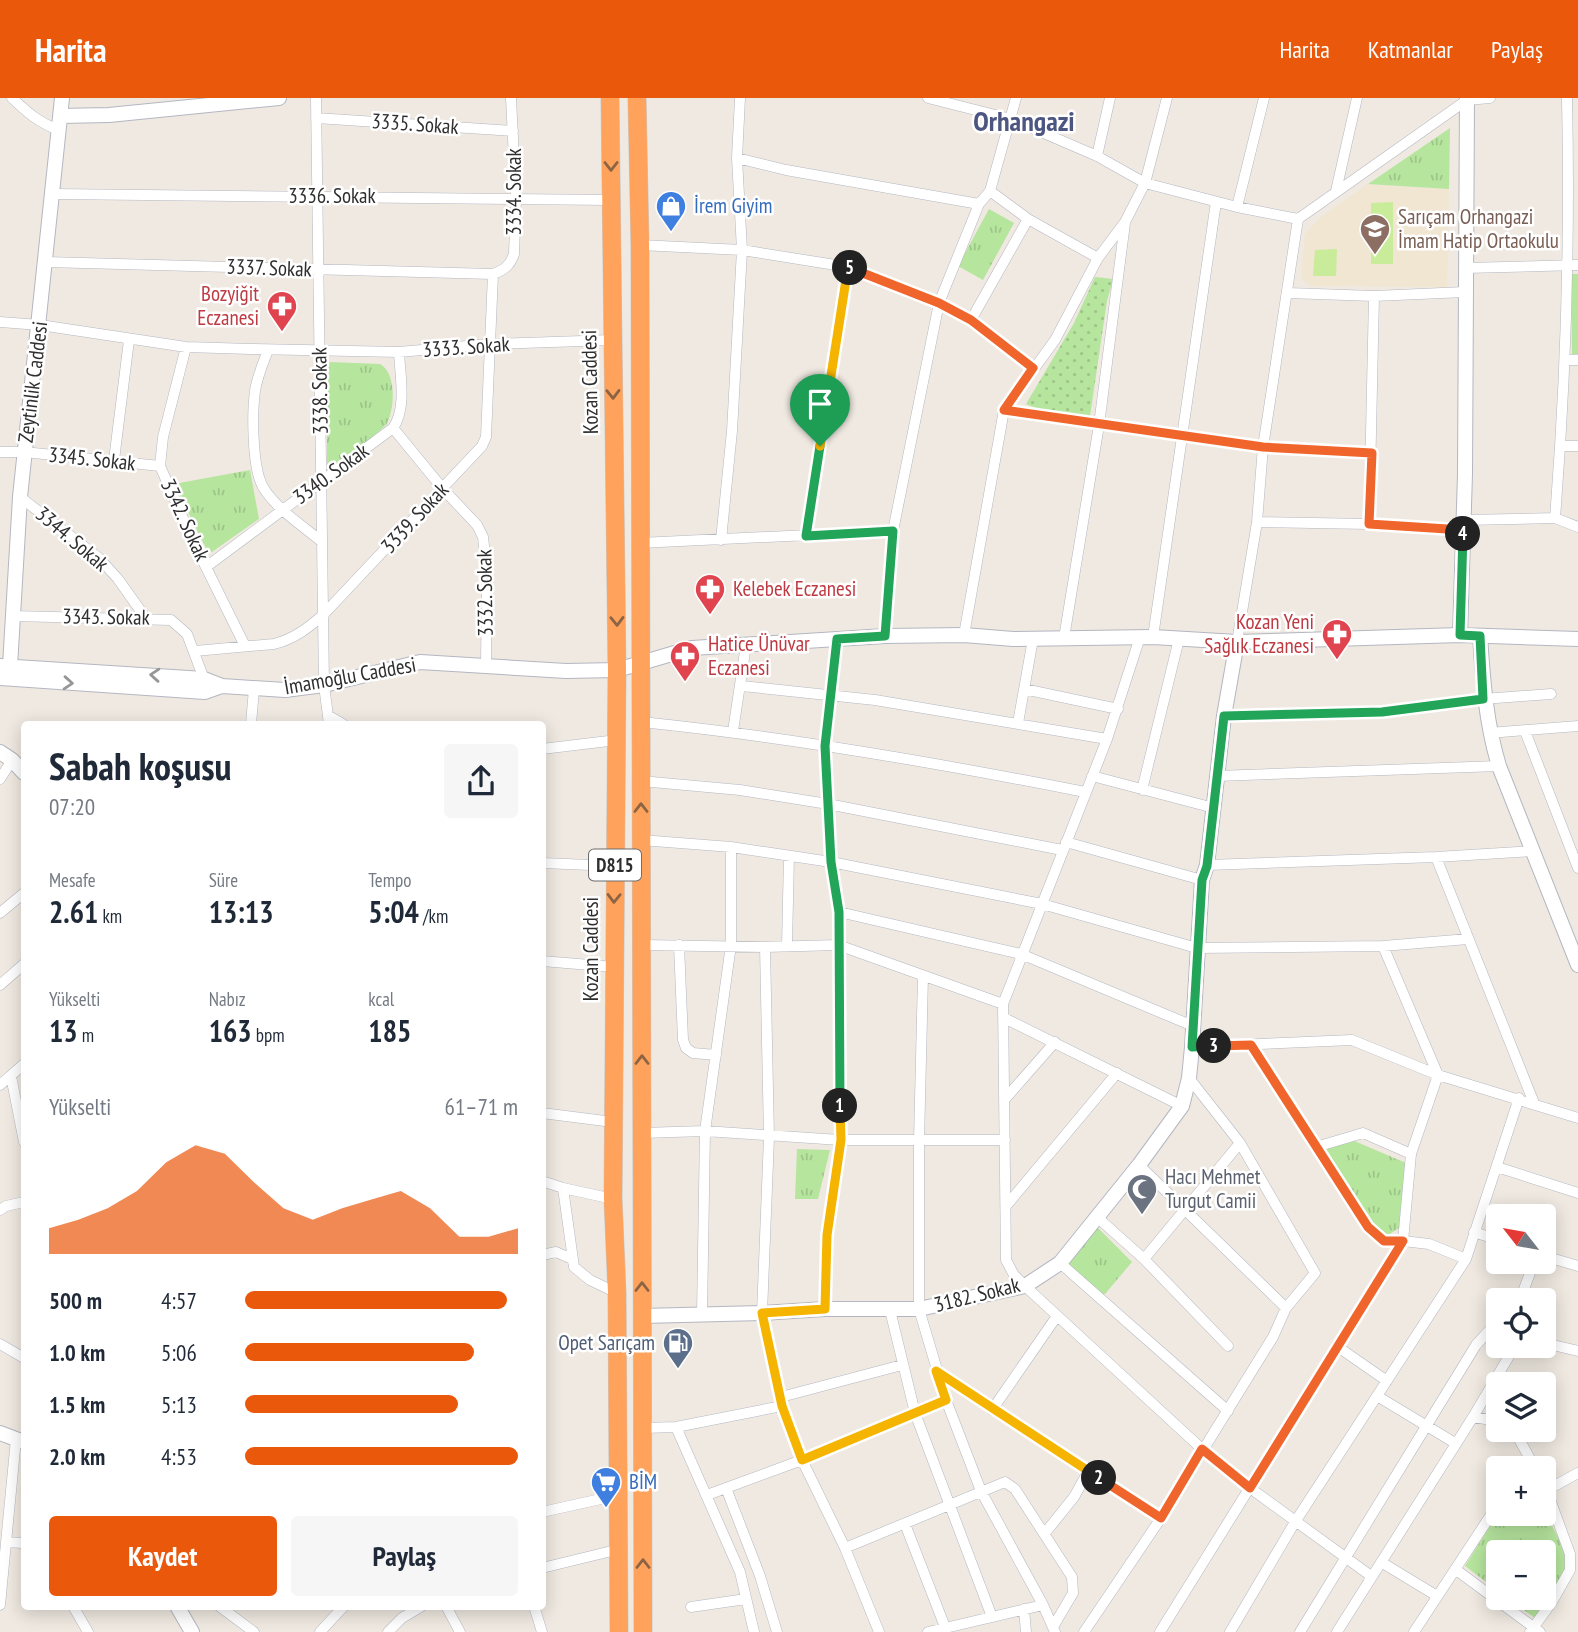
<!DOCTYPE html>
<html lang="tr">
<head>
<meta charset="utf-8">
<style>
	:root { --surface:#fff; --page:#f6f6f7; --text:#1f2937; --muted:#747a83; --accent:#ea580c }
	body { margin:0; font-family:"PT Sans Narrow",sans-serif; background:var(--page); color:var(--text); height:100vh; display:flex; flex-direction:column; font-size:26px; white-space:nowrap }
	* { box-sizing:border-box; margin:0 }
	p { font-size:23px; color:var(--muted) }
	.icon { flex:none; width:38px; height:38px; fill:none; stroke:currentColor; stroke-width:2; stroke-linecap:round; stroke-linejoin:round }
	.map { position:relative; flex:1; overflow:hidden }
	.details { position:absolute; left:21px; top:623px; width:525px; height:889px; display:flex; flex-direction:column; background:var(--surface); border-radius:7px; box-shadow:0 4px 18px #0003 }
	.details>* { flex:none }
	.needle { width:46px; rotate:301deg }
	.tools { position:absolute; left:1486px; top:1106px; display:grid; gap:14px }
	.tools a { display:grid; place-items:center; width:70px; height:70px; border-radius:7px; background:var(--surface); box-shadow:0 4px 18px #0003; font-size:35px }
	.pin { position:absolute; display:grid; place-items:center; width:60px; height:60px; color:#fff; margin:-72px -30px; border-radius:50% 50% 50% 0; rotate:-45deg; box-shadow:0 0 7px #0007 }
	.pin .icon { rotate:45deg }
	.km { position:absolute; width:35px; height:35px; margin:-18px; border-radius:50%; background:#222; color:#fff; font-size:19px; line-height:35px; text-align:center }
	.round { display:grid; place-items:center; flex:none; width:74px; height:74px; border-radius:7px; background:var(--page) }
	.headline { display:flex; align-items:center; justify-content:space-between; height:119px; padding:0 28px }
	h1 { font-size:38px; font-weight:600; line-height:52px }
	.metrics { display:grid; grid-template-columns:repeat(3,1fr); gap:10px; height:119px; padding:7px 28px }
	.metrics div { display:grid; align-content:center }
	.metrics b { font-size:30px; font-weight:600 }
	.metrics small { font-size:19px; font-weight:400 }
	.metrics p { font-size:19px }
	.chart { height:196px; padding:14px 28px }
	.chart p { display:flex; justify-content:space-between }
	.chart svg { width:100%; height:126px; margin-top:7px; fill:var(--accent); opacity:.7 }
	.action { display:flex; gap:14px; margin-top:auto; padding:14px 28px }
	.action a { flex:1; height:80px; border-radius:7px; background:var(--accent); color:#fff; font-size:28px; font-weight:600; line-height:80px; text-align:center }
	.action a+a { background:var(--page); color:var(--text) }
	ul { padding:0 28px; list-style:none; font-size:23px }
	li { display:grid; grid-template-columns:112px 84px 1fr; align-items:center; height:52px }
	li i { height:18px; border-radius:9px; background:var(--accent) }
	header { display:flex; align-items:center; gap:42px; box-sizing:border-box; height:98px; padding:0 35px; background:var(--accent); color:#fff }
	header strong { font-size:33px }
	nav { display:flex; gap:38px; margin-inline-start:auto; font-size:24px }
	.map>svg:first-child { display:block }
</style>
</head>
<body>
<header>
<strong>Harita</strong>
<nav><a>Harita</a><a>Katmanlar</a><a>Paylaş</a></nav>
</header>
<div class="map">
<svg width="1578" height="1534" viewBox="0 0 1578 1534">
	<defs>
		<pattern id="grass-dots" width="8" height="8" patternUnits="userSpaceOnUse" patternTransform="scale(1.75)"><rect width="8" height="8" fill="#b6e59e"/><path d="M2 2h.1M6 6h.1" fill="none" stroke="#9dc588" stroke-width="1.8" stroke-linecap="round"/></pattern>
		<pattern id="park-tufts" width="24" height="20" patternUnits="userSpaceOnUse" patternTransform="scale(1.75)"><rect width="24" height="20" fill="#b6e59e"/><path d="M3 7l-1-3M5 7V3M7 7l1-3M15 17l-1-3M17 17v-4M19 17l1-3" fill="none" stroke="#9dc588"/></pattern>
	</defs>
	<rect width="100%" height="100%" fill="#efe9e1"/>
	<!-- education -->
	<path fill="#f0e6d1" d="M1368,86L1449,91L1447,189L1311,188L1301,180L1305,136L1321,119Z"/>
	<!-- grass -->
	<path fill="url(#grass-dots)" d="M1095,179L1113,181L1107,203L1090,318C1067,319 1048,316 1026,306L1074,225Z"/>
	<!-- park -->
	<path fill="url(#park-tufts)" d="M1450,30L1449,91L1368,86Z
		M989,111L1014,125L983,182L958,168Z
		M1571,176H1578V256H1572Z
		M330,264L380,266C397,275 395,312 386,327L327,379V269Z
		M250,372L259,421L209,456L174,386Z
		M1352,1042L1406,1065L1402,1128L1388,1137L1372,1128L1323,1050Z
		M797,1051L830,1052L818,1101H795Z
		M1097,1129L1132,1164L1105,1196H1100L1068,1165Z
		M1544,1412L1564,1451L1566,1470L1535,1520L1507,1500H1544V1454H1498V1493L1465,1468L1498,1415L1544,1416Z"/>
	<!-- pitch -->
	<path fill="#c9ec9a" d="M1393,104V166H1371V105Z
		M1337,151L1336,178H1313L1315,152Z"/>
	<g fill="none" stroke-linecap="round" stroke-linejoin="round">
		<!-- street casing -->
		<g stroke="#b4b7c1" stroke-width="11">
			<path id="street" d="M12,0C27,14 39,25 59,32
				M316,0L324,587L329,626
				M928,0L1011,21L1097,58L1145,85L1237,109L1298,121L1467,2L1490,0
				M316,20L513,33
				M1097,58L1110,0
				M737,60L786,72L979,106
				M990,93L1028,121L1098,160
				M1336,93L1357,0
				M53,96L611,102
				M1237,109L1264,0
				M640,147L742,152L848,169L939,205L971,222L1033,269
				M46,164L493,176C504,172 510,168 514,156L516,100L511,0
				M1465,170L1578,167
				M1288,195L1374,198L1465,194
				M971,222L1028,121
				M0,224L40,227L186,249L251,251L399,254L490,246L612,242
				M186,249L163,339L160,368L192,441L245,548
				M268,252C263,265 257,279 255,293C252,315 252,370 263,389C276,411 303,428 322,444
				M1565,262H1578
				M1004,312L1263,349L1372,355
				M393,330L443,391L477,427L483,439L487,474L486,567
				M1560,348H1578
				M0,354H24L160,368
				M114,362L129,242
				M20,399L99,460L118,481L145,519
				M1555,420C1566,280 1570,140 1567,0
				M1465,422L1555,420L1578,429
				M1257,424L1369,426L1463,432
				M1369,426L1374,198
				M806,438L848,169
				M721,442L732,333L742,152L737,60L740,0
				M639,445L893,433
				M206,469L393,330C407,310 400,277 399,254
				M13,518L171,522L187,536L204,581
				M964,537L1004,312L1055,242L1098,160L1125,124L1145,85L1167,0
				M885,538L893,433L939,205L979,106L990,93L1016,0
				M1140,539L1107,641L1003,906L1006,1162L1014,1177L1025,1188L1202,1351L1250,1390L1371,1478
				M1153,539L1216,104
				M1064,540L1099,327L1125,125
				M1237,544L1257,424L1263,349L1298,121
				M195,553L274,546C294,541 308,530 323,517L482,348L486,339L493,176
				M742,588L875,602L1107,641
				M1024,591L1118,611
				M329,618L343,626
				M1224,618L1382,614L1483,601L1551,596
				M641,624C790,639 938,665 1085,694
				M1018,625L1033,541
				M251,626L254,591
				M733,633L746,547
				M1525,633L1578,770
				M1489,635L1578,628
				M542,651L617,642
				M1092,678L1214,710
				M1217,678L1499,668
				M0,681L12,662
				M641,683L740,692L828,706L1062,752
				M1142,692L1179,541
				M641,742L731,749L831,764L1042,806L1197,850L1383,848L1468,841
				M1066,744L1202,782
				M1436,759L1534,1005
				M542,765L615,768
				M1207,767L1436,759L1533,753
				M839,814L1021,856L1193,928
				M0,815L24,795
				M642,847L765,849L838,847L1003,906
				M679,847L683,942L686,950L693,955L716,957
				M787,847L789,758
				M1383,848L1438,977L1411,1056L1403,1143L1429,1146L1466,1161
				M765,849L769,1039L762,1215L782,1308L802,1362L845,1450L879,1534
				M542,863L614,869
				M923,878L919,1043V1211L946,1302L981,1393L1043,1507L1055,1534
				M0,887L24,866
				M1004,920L1182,1008
				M1192,949L1352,942L1438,977L1578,1020
				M11,978L24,1044
				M1189,980L1240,1045L1315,1175L1286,1210
				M0,987L24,966
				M1005,1001L1055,944
				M542,1015L613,1024
				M642,1035L705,1033L840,1042H1005
				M1316,1049L1363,1035L1411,1056
				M1497,1069L1578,1095
				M542,1083L563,1090L613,1101
				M563,1090L574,1169L590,1182L617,1195
				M1006,1108L1117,975
				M0,1112L6,1108L24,1104
				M1097,1119L1144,1161L1228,1248
				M1474,1134L1498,1142
				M542,1157L556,1154L572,1161
				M1544,1158L1578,1168
				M1144,1161L1240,1045
				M1060,1165L1228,1313
				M1520,1202L1534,1164
				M825,1211L827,1137L840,1042L839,814L831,764L825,648L837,541
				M890,1212L915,1315L992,1519
				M702,1217L705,1033L731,847V749
				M1544,1245L1578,1253
				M0,1246L24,1260
				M1338,1249L1387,1283
				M936,1273L1161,1420
				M1377,1298L1455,1345
				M781,1299L902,1267
				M992,1312L1057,1218
				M1473,1319L1498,1323
				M676,1329L740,1474L754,1534
				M643,1330L676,1329L782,1308
				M1514,1332L1529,1359L1522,1370
				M726,1390L760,1478L777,1534
				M1547,1392L1578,1375
				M707,1397L802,1362L946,1302
				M542,1414L619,1397
				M905,1426L945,1529
				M1045,1435L1074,1399L1088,1374
				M6,1444L22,1445L24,1447
				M845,1450L1005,1384L1015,1391L1072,1479L1073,1495L1053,1529
				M1381,1464L1437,1498
				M542,1470L620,1451
				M1455,1471L1540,1534
				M0,1507L16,1341
				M73,1508L88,1534
				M219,1508L254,1534
				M446,1508L460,1534
				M534,1508L542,1534
				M691,1509L746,1501
				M1024,1511L1026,1534
				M320,1534L344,1508
				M388,1534L402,1520L422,1508
				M928,1534L1043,1507
				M1084,1534L1161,1420L1273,1239L1286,1210L1139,1067
				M1160,1534L1403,1143H1384L1368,1129L1251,947
				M1230,1534L1295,1424L1466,1161L1519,1000
				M1300,1534L1476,1247L1498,1223
				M1337,1534L1473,1319L1515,1248
				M1414,1534L1498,1406
				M1530,1534L1552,1504L1570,1472V1456L1544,1385"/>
		</g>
		<!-- secondary casing -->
		<g stroke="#b4b7c1" stroke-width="16">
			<path id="secondary" d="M60,18L109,17L279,0
				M1460,537L1465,376L1467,0
				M1480,538C1483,583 1486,625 1499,668L1578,867
				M0,568L204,581L222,588L285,592L324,587L420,564L566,573L617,572L692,550L885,538L964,537L1013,541L1153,539L1237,544L1460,537L1578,541
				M10,568L20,399L62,0
				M0,580L205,594L222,588
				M0,654L12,662L24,675
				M642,1218L762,1215L825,1211H919L1025,1188L1060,1165L1139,1067L1182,1008L1189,980L1192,949L1202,782L1207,767L1224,618L1237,544
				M0,1335L24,1344
				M177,1508L192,1534"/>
		</g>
		<!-- highway casing -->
		<g stroke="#c9c9c9" stroke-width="19">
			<path id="highway" d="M610,0L617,572L613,1101L617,1195L619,1534
				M637,0L640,147L643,1534"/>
		</g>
		<!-- street -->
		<use href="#street" stroke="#fff" stroke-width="10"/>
		<!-- secondary -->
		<use href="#secondary" stroke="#fff" stroke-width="14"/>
		<!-- highway -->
		<use href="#highway" stroke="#ffa35c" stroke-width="18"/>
	</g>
	<!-- one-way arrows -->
	<defs><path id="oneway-chevron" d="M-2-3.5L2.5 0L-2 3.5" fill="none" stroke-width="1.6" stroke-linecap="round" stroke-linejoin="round" transform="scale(1.75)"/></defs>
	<g stroke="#8c6343">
		<use href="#oneway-chevron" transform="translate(611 68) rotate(90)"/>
		<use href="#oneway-chevron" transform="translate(613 296) rotate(89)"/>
		<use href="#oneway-chevron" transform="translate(617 523) rotate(89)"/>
		<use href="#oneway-chevron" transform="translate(641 710) rotate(-90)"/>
		<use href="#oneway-chevron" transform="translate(614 800) rotate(91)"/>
		<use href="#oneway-chevron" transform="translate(642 962) rotate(-90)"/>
		<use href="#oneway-chevron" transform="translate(642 1189) rotate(-90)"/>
		<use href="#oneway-chevron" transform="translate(643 1466) rotate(-90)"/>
	</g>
	<g stroke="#969696">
		<use href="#oneway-chevron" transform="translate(155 577) rotate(-176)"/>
		<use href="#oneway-chevron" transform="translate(68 585) rotate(4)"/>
	</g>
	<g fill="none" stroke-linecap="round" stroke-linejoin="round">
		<!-- split-1 casing -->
		<g stroke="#fff" stroke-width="14">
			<path id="split-1" d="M820,348L806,438L893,433L885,538L837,541L825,648L831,764L839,814L840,1008"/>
		</g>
		<!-- split-2 casing -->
		<g stroke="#fff" stroke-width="14">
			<path id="split-2" d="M840,1008L841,1042L827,1137L825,1211L762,1215L782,1308L802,1362L946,1302L936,1273L1099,1380"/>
		</g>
		<!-- split-3 casing -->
		<g stroke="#fff" stroke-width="14">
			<path id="split-3" d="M1099,1380L1161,1420L1202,1351L1250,1390L1403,1143H1384L1368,1129L1251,947L1214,948"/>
		</g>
		<!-- split-4 casing -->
		<g stroke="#fff" stroke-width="14">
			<path id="split-4" d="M1214,948L1192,949L1202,782L1207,768L1224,618L1382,614L1483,601L1480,538L1460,537L1463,436"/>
		</g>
		<!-- split-5 casing -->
		<g stroke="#fff" stroke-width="14">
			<path id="split-5" d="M850,170L939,205L971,222L1033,270L1004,312L1263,349L1372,355L1369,426L1463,432V436"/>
		</g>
		<!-- split-6 casing -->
		<g stroke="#fff" stroke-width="14">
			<path id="split-6" d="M820,348L848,169L850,170"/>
		</g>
		<!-- split-1 -->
		<use href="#split-1" stroke="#22a559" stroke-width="9"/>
		<!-- split-2 -->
		<use href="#split-2" stroke="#f5b400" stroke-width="9"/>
		<!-- split-3 -->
		<use href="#split-3" stroke="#f0652b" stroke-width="9"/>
		<!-- split-4 -->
		<use href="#split-4" stroke="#22a559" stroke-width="9"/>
		<!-- split-5 -->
		<use href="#split-5" stroke="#f0652b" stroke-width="9"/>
		<!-- split-6 -->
		<use href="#split-6" stroke="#f5b400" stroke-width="9"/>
	</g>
	<!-- icons -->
	<defs>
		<g id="shop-pin" transform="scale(1.575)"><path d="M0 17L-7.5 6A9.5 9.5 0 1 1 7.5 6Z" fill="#3f7fe0" stroke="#fff"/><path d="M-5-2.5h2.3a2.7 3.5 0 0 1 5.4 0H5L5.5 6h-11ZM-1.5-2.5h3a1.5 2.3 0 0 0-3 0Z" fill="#fff"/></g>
		<g id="school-pin" transform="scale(1.575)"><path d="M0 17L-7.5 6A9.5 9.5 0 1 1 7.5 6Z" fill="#8d6e63" stroke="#fff"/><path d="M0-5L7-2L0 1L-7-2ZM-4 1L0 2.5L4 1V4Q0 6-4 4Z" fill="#fff"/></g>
		<g id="pharmacy-pin" transform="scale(1.575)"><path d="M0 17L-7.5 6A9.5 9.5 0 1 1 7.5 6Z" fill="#e0444e" stroke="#fff"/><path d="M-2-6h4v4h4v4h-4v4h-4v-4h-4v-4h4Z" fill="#fff"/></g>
		<g id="mosque-pin" transform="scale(1.575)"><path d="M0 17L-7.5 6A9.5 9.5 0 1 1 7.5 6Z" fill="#6b7280" stroke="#fff"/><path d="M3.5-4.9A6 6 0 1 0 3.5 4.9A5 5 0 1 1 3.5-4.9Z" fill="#fff"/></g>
		<g id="fuel-pin" transform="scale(1.575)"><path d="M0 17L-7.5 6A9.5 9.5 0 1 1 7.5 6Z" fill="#5c6f8a" stroke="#fff"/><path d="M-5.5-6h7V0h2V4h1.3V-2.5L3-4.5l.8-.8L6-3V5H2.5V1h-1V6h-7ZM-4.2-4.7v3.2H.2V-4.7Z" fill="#fff"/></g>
		<g id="supermarket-pin" transform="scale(1.575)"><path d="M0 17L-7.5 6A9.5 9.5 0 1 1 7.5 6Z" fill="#3f7fe0" stroke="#fff"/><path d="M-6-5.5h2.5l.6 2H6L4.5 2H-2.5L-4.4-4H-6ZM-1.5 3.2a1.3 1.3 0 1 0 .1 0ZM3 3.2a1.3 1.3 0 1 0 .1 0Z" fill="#fff"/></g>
	</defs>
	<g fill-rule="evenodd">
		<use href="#shop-pin" x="671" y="108"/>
		<use href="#school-pin" x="1375" y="131"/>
		<use href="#pharmacy-pin" x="282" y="208"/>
		<use href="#pharmacy-pin" x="710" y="491"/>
		<use href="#pharmacy-pin" x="1337" y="536"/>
		<use href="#pharmacy-pin" x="685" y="558"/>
		<use href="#mosque-pin" x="1142" y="1091"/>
		<use href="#fuel-pin" x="678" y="1245"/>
		<use href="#supermarket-pin" x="606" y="1384"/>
	</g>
	<g text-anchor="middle" stroke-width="5" stroke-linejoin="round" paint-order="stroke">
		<!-- shield labels -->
		<rect fill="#fff" stroke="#6d6d6d" stroke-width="2" x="589" y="751.5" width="52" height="31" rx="5"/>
		<g font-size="19" font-weight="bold" fill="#2e2e2e">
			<text x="615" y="774">D815</text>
		</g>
		<!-- street labels -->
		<g font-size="21" fill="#2e2e2e" stroke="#fff">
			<text transform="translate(415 26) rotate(4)" y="7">3335. Sokak</text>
			<text transform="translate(514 94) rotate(-90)" y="7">3334. Sokak</text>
			<text x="332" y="105">3336. Sokak</text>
			<text transform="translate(269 170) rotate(2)" y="7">3337. Sokak</text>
			<text transform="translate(466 249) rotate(-4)" y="7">3333. Sokak</text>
			<text transform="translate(33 284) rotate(-83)" y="7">Zeytinlik Caddesi</text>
			<text transform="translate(590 284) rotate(-91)" y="7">Kozan Caddesi</text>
			<text transform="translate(320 293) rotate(-91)" y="7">3338. Sokak</text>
			<text transform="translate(92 361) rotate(6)" y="7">3345. Sokak</text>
			<text transform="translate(331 376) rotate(-36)" y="7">3340. Sokak</text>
			<text transform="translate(415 420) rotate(-47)" y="7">3339. Sokak</text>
			<text transform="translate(185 422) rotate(65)" y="7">3342. Sokak</text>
			<text transform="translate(72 441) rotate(40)" y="7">3344. Sokak</text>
			<text transform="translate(485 495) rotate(-91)" y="7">3332. Sokak</text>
			<text transform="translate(106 519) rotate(1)" y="7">3343. Sokak</text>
			<text transform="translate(350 578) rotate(-10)" y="7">İmamoğlu Caddesi</text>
			<text transform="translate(591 851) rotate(-90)" y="7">Kozan Caddesi</text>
			<text transform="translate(977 1197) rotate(-14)" y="7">3182. Sokak</text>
		</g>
		<!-- shop labels -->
		<g font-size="21" fill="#366cbe" stroke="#fff" text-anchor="start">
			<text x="694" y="115">İrem Giyim</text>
			<text x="629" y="1391">BİM</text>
		</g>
		<!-- education labels -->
		<g font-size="21" fill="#785e54" stroke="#fff" text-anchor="start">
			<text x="1398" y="126">Sarıçam Orhangazi<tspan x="1398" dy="24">İmam Hatip Ortaokulu</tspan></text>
		</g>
		<!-- health labels -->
		<g font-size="21" fill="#be3a42" stroke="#fff" text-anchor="end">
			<text x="259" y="203">Bozyiğit<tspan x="259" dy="24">Eczanesi</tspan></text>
			<text x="733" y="498" text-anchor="start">Kelebek Eczanesi</text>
			<text x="1314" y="531">Kozan Yeni<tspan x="1314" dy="24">Sağlık Eczanesi</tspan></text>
			<text x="708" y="553" text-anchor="start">Hatice Ünüvar<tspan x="708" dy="24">Eczanesi</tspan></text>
		</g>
		<!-- worship labels -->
		<g font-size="21" fill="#5b616d" stroke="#fff" text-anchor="start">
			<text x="1165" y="1086">Hacı Mehmet<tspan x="1165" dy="24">Turgut Camii</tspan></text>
		</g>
		<!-- service labels -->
		<g font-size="21" fill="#4e5e75" stroke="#fff" text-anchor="end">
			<text x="655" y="1252">Opet Sarıçam</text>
		</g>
		<!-- district labels -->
		<g font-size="28" font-weight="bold" fill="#4d5680" stroke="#fff">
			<text x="1024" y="33">Orhangazi</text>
		</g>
	</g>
</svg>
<div class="tools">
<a><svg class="needle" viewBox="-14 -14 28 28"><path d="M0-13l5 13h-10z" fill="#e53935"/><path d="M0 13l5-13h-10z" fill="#747a83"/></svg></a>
<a><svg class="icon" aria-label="locate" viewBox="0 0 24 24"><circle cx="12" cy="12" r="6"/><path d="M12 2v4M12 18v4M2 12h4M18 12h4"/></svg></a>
<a><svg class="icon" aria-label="layers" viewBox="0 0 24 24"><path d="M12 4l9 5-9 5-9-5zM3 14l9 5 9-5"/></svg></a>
<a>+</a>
<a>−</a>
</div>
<div class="pin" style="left:820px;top:348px;background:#1e9e55"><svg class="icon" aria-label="arrive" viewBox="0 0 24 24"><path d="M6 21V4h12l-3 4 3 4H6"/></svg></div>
<b class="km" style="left:840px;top:1008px">1</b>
<b class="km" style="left:1099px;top:1380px">2</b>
<b class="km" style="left:1214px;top:948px">3</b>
<b class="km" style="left:1463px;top:436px">4</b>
<b class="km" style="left:850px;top:170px">5</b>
<section class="details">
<div class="headline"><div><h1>Sabah koşusu</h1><p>07:20</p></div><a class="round"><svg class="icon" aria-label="share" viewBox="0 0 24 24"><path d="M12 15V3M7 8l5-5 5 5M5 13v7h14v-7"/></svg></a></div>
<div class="metrics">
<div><p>Mesafe</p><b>2.61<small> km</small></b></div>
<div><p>Süre</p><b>13:13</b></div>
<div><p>Tempo</p><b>5:04<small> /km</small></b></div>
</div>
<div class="metrics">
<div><p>Yükselti</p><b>13<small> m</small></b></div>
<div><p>Nabız</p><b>163<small> bpm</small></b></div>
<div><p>kcal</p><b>185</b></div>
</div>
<div class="chart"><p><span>Yükselti</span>61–71 m</p>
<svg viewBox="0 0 160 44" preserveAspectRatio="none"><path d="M0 44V35L10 32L20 28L30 22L40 12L50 6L60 9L70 19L80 28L90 32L100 28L110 25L120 22L130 28L140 38L150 38L160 35V44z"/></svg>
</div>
<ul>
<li><b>500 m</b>4:57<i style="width:96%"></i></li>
<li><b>1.0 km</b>5:06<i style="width:84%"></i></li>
<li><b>1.5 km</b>5:13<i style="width:78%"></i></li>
<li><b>2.0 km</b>4:53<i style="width:100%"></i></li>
</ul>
<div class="action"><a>Kaydet</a><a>Paylaş</a></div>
</section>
</div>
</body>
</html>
